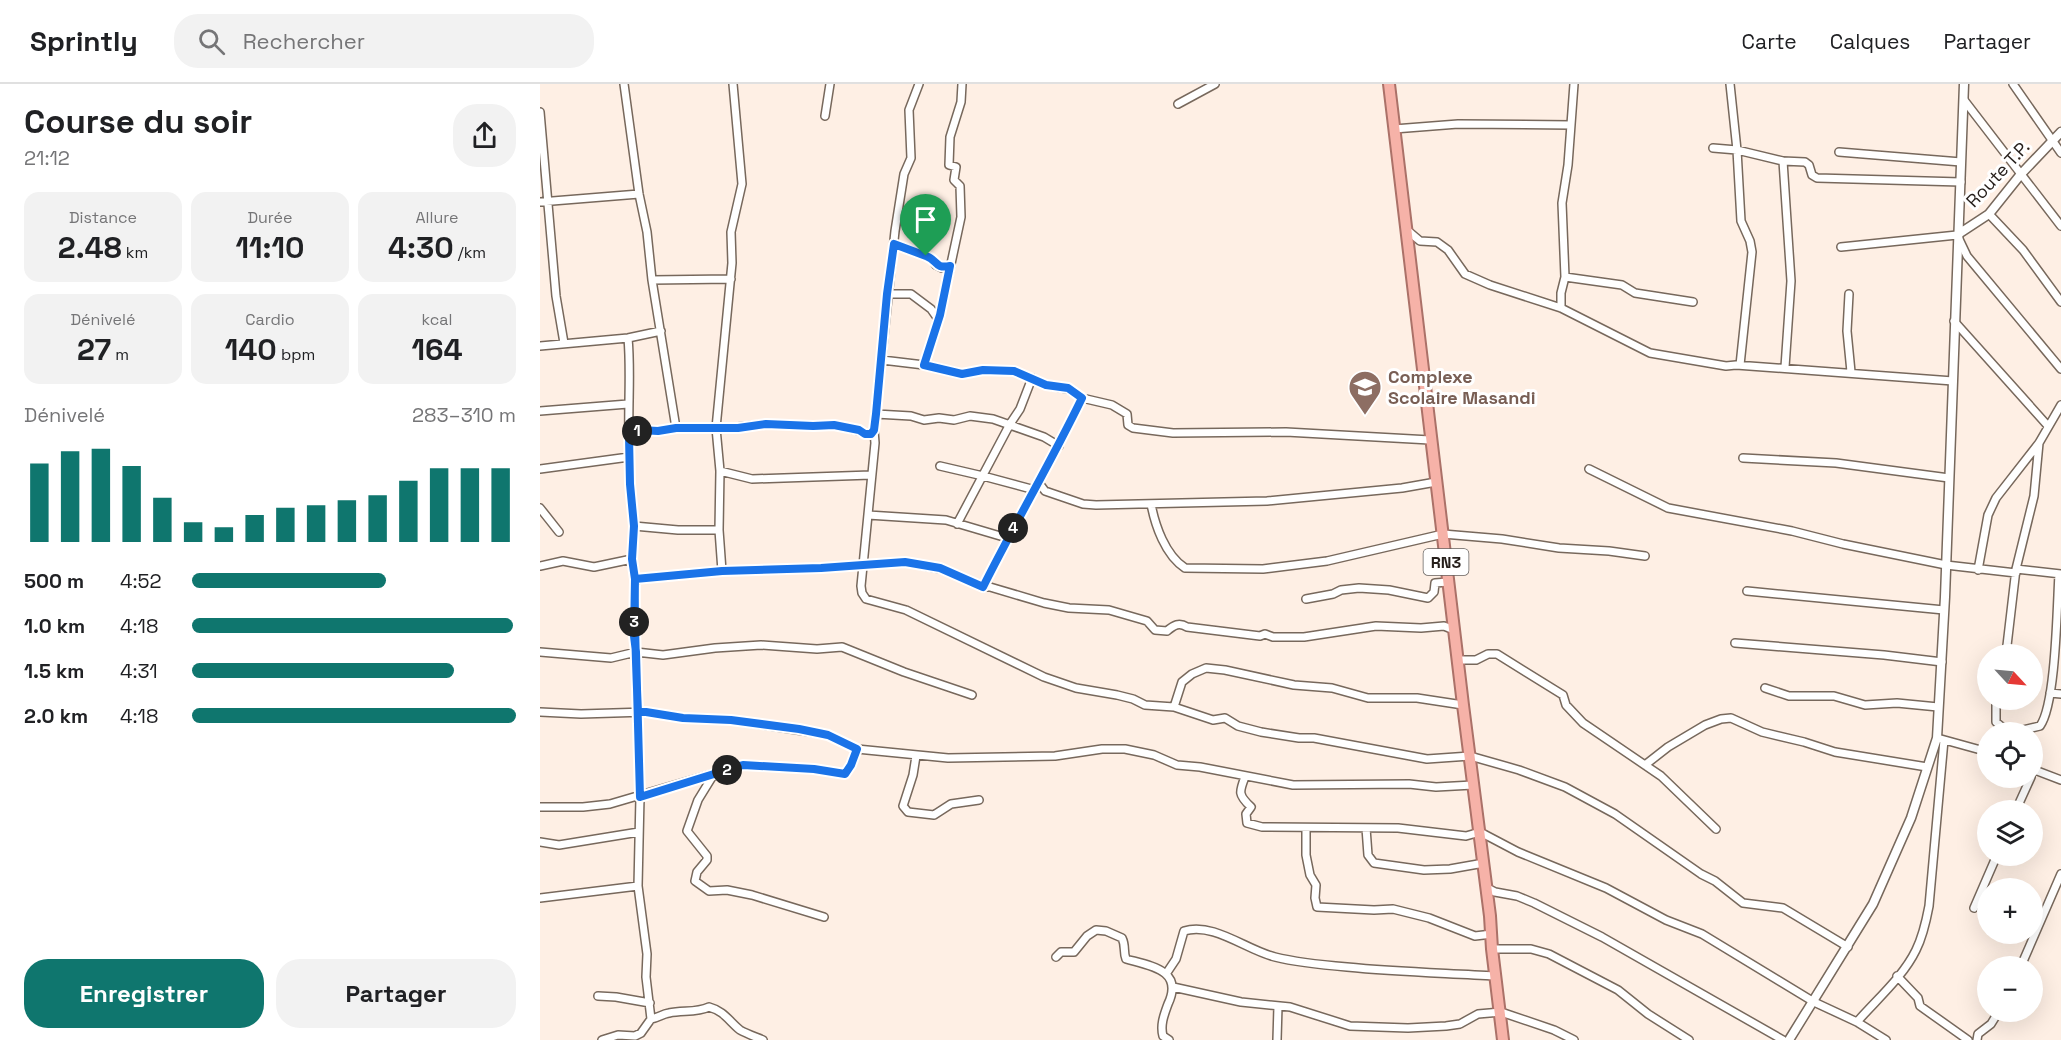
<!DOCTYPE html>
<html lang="fr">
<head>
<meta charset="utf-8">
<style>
	:root { --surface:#fff; --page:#f2f2f2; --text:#202124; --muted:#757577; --line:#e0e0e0; --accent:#0f766e }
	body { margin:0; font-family:"Space Grotesk",sans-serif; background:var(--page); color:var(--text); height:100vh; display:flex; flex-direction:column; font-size:22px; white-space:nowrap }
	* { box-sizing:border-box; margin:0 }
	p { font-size:20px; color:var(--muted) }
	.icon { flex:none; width:33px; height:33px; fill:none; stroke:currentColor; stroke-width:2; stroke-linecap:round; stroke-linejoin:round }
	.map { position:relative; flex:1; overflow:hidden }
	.side { display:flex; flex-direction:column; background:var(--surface); width:540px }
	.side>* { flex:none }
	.needle { width:39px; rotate:116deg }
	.buttons { position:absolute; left:1437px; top:560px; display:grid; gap:12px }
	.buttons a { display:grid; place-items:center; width:66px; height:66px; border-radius:50%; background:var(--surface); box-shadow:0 6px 24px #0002; font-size:30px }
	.pin { position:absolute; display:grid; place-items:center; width:51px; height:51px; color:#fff; margin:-62px -26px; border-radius:50% 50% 50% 0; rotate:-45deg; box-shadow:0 0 6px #0007 }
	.pin .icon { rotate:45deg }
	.km { position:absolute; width:30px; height:30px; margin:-15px; border-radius:50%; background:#222; color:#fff; font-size:16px; line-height:30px; text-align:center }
	.round { display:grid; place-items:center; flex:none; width:63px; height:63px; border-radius:24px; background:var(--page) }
	.head { display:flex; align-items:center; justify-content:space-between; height:102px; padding:0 24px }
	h1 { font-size:33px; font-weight:700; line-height:45px }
	.metrics { display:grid; grid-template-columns:repeat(3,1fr); gap:9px; height:102px; padding:6px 24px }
	.metrics div { display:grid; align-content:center; border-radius:15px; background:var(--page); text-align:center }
	.metrics b { font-size:30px; font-weight:700 }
	.metrics small { font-size:16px; font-weight:400 }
	.metrics p { font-size:16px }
	.chart { height:168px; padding:12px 24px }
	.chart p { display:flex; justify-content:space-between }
	.chart svg { width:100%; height:108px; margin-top:6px; stroke:var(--accent); stroke-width:6 }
	.primary-button { display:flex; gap:12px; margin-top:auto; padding:12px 24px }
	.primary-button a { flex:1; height:69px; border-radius:24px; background:var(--accent); color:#fff; font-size:24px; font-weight:700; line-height:69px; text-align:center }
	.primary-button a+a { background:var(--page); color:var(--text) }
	ul { padding:0 24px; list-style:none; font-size:20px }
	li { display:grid; grid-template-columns:96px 72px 1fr; align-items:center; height:45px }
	li i { height:15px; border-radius:8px; background:var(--accent) }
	header { display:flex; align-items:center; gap:36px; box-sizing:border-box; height:84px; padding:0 30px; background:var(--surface); border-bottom:2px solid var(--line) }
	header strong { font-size:28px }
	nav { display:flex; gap:33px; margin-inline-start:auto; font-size:21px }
	.search { width:420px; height:54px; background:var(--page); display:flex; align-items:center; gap:15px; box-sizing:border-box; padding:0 21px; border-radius:24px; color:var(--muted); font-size:22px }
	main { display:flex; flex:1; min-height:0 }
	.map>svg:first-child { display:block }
</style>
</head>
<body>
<header>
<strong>Sprintly</strong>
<div class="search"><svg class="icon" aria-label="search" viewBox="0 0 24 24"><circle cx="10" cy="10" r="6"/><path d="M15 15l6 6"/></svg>Rechercher</div>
<nav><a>Carte</a><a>Calques</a><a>Partager</a></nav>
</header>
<main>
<section class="side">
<div class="head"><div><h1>Course du soir</h1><p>21:12</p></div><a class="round"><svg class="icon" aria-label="share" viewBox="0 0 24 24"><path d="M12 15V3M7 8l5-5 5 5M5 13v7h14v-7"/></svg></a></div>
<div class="metrics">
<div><p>Distance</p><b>2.48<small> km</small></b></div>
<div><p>Durée</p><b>11:10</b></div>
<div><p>Allure</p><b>4:30<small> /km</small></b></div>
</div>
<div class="metrics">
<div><p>Dénivelé</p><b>27<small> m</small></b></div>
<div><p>Cardio</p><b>140<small> bpm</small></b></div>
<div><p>kcal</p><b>164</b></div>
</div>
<div class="chart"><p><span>Dénivelé</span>283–310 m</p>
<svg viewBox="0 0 160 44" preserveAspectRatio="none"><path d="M5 44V12M15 44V7M25 44V6M35 44V13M45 44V26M55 44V36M65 44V38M75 44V33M85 44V30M95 44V29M105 44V27M115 44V25M125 44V19M135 44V14M145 44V14M155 44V14"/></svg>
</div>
<ul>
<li><b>500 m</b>4:52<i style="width:60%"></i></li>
<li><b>1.0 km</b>4:18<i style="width:99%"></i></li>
<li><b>1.5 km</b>4:31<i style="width:81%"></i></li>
<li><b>2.0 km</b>4:18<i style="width:100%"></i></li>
</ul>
<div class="primary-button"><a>Enregistrer</a><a>Partager</a></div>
</section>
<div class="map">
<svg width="1521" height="956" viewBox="0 0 1521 956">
	<rect width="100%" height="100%" fill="#feefe4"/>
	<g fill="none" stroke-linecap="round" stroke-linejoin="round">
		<!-- minor casing -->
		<g stroke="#77685c" stroke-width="10">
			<path id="minor" d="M84,0L99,110L107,148L112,196L136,344
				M1190,0L1197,66L1201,137L1210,157L1212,168L1200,281
				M1473,0L1521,69
				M1424,16L1521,142
				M638,20L675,0
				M0,28L16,212L24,259
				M285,32L290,0
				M854,45L918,40L1031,41
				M1173,64L1197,66L1243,77L1265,78L1269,81L1272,91L1277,94L1421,98
				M1299,68L1421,78
				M1243,77L1251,197L1245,283
				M0,118L99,110
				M1449,130L1483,166L1521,218
				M867,146L880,157L897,158L908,166L925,190L950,201L1021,224L1110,269L1186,282L1196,281L1413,297
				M354,160L391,174L396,181L402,184L410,182
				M1301,163L1417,151L1427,172L1521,285
				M1025,193L1082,201L1095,209L1153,218
				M112,196L191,195
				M347,210H371L391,225L398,235
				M1309,210L1307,247L1311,288
				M1021,224V209L1025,193L1022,119L1028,81L1034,0
				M1414,237L1508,342
				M88,254C91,287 88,319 89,352
				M0,262L88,254L121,247
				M342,276L384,281L422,290L443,286L474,287L506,301L528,305L542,314L572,321L587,330L588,341L593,344L633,349L746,348L890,356
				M384,281L400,231L421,133L420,102L414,96L416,83L409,81L410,53L421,18L422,0
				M0,327L88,320
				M336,330L371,332L384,336L399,334L414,336L430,332L453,335L504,353L519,362
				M334,346L335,359L321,502L322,509L326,515L366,526L504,593L536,604L577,611L593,615L605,621L634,623L673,636L685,634L698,642L721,648L759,654H774L887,675L930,672L979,686L1025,703L1075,730L1161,790L1175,797L1203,819L1243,824L1308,863
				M1203,374L1296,379L1409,394
				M400,382L443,392L495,406
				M0,385L89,373
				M1049,385L1128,424L1252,447L1303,460L1406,481L1476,489
				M180,387L212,395L331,391
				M499,399L505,407L543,420L556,421L727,417L862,404L896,398
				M611,420C615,441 625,471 645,484L723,485L787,477L903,450
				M0,424L19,448
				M328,431L406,436L467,454
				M417,440L470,340L480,325L492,294
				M94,442L138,446H179
				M903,450L962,455L1019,464L1069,467L1105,472
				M0,482L23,477L54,483L92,475
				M1476,485L1521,490
				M1438,486L1448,431L1456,414L1499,359L1521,321
				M182,487L179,446L180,387L176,344L192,179L191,148L202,100L193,0
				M95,495L182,487L281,484L365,478L401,485L443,503H450L504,519L529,524L569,526L607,537L615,546L627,547C634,541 639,538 647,543L720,552L725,550L733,553H764L836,542L881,544L904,542L914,546
				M443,503C475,439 511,378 542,314
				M1207,507L1404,526
				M766,515L793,510L801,506L819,504L849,506L888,514L894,508L895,499L908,498
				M1195,559L1344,571L1402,578
				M0,568L71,574L96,568L123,571L175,564L221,561L277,565L302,563L364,588L432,611
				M1466,570L1476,485L1494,412L1499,359
				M918,576H936L948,570H957L1023,611L1026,621L1043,639L1121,692L1176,745
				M1225,604L1249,612H1294L1325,621L1357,619L1398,623
				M1510,609L1521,610
				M1456,615V638L1467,647L1472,648
				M634,623L642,598L652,590L666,584L685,586L754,601L792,604L828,614H877L923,621
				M0,628L41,630L106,628L143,634L191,636L277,649L288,651L317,665
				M1474,648L1500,642C1516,620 1517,522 1519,490
				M1401,655L1448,668
				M376,672L373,691L363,722L368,728L394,731L411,720L439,716
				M1105,681L1128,663L1165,641L1181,635L1191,634L1222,648L1264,658L1295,668L1387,683
				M1492,685L1521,696
				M174,690L158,716L147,747L167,772V776L157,788L155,797L169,807L187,806L212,811L284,833
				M705,693C699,708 698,711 711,723L706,730L707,739L722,743L858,744L926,752L940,748L978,768L1066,804L1126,836L1162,850L1274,918L1317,938L1346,956
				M0,723H43L70,720L203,681L274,685L305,690L311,681L317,665L408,674L515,672L562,665H585L614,671L637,681L660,683L753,701L869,700L896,703L933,701
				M1476,726L1491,693
				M826,744L828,771L834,779L884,786L910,785L944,779
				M766,745V771L770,791L776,801L775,814L777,823L834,826L853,825L889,834L935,852L952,850
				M0,758L19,761L99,748
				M947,804L955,808L977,812L994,819L1062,853L1243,956
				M0,814L98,802
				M1434,824L1457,771
				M952,865H991L1009,870L1078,906L1108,930L1149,956
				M516,873L521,868H534L547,852L556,846L566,847L582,854C586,862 583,868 586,875C611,882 644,886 628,920C624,931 620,941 623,952L629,956
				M1481,882L1521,790
				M626,890L636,875L644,847C674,838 706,866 735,873C759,879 783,881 807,883C857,888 906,889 955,892
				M1357,892L1378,914L1380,922L1428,956
				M633,903L701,918L750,923L810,942L868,944L906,942L920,940L938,930L961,928L1014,946L1034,956
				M58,912L76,913L110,919
				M111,935C118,934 122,930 129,929C143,926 156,929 169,923C184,927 189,937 200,946C207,950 216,953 223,956
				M1317,938C1336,916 1363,893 1376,866C1383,852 1386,838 1389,822L1404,656
				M62,956L78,951L95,952L101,949L111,935L106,893L107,870L98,802L100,713L96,568L94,552L95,495L92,475L94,442L90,400L89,352L93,348L100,346L118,347L136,344L198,343L226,340L273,342L294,341L319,347L325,350H331L334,346L355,147L364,90L371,74L369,26L379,0
				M737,956L738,922
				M1437,956L1438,950L1451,940L1459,927"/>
		</g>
		<!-- tertiary casing -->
		<g stroke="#77685c" stroke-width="11">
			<path id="tertiary" d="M1417,151L1449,130L1481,90L1521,48
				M1249,956L1333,820L1371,734L1397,654L1405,513L1424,0"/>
		</g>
		<!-- trunk casing -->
		<g stroke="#ab7168" stroke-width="14">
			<path id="trunk" d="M849,0L923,621L950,832L952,865L963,956"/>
		</g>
		<!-- minor -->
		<use href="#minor" stroke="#fff" stroke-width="7"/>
		<!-- tertiary -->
		<use href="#tertiary" stroke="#fff" stroke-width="8"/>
		<!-- trunk -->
		<use href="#trunk" stroke="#f6b2a8" stroke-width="10"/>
	</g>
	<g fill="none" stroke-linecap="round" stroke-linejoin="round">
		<!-- route casing -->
		<g stroke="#fff" stroke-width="12">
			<path id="route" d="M386,172L354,160L347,210L336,330L334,346L331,350H325L319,346L294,341L273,342L226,340L198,344H136L118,347L100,346L93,348L89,352L90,400L94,442L92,475L95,495L94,552L96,568L100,713L203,681L274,685L305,690L311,681L317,665L288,651L259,645L191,636L143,634L106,628H98C96,584 94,540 95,495L182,487L281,484L365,478L400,484L443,503C475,439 511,378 542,314L528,304L506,301L474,287L443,286L422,290L384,281L400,231L410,182C394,185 398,176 386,172"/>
		</g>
		<!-- route -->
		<use href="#route" stroke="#1a73e8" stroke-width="8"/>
	</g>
	<!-- icons -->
	<defs>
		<g id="school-pin" transform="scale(1.725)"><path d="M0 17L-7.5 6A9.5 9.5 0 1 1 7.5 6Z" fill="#8d6e63" stroke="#fff"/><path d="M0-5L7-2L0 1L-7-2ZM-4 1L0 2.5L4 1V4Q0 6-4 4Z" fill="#fff"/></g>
	</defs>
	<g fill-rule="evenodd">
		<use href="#school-pin" x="825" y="303"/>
	</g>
	<g text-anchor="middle" stroke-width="6" stroke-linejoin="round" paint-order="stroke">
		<!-- shield labels -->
		<rect fill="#fff" stroke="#66625f" stroke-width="1.5" x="883.5" y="465" width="45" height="26" rx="4.5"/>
		<g font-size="16" font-weight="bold" fill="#251e1a">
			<text x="906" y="484">RN3</text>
		</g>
		<!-- street labels -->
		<g font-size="18" fill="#251e1a" stroke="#fff">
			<text transform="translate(1458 90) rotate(-47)" y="6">Route T.P.</text>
		</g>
		<!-- education labels -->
		<g font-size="18" font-weight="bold" fill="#785e54" stroke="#fff" text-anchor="start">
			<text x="848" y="299">Complexe<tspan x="848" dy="21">Scolaire Masandi</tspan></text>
		</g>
	</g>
</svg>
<div class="buttons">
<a><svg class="needle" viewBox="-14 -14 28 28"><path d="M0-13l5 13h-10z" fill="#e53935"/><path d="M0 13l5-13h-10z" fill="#757577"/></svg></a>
<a><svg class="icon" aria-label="locate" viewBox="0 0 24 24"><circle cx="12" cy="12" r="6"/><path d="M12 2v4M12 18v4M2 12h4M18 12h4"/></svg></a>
<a><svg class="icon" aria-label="layers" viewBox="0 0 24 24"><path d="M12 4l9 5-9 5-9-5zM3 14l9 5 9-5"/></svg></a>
<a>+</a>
<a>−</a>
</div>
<div class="pin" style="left:386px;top:172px;background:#1e9e55"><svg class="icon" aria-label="arrive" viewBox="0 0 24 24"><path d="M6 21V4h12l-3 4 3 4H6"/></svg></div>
<b class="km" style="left:97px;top:347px">1</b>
<b class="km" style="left:187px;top:686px">2</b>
<b class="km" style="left:94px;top:538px">3</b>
<b class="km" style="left:473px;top:444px">4</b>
</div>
</main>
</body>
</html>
